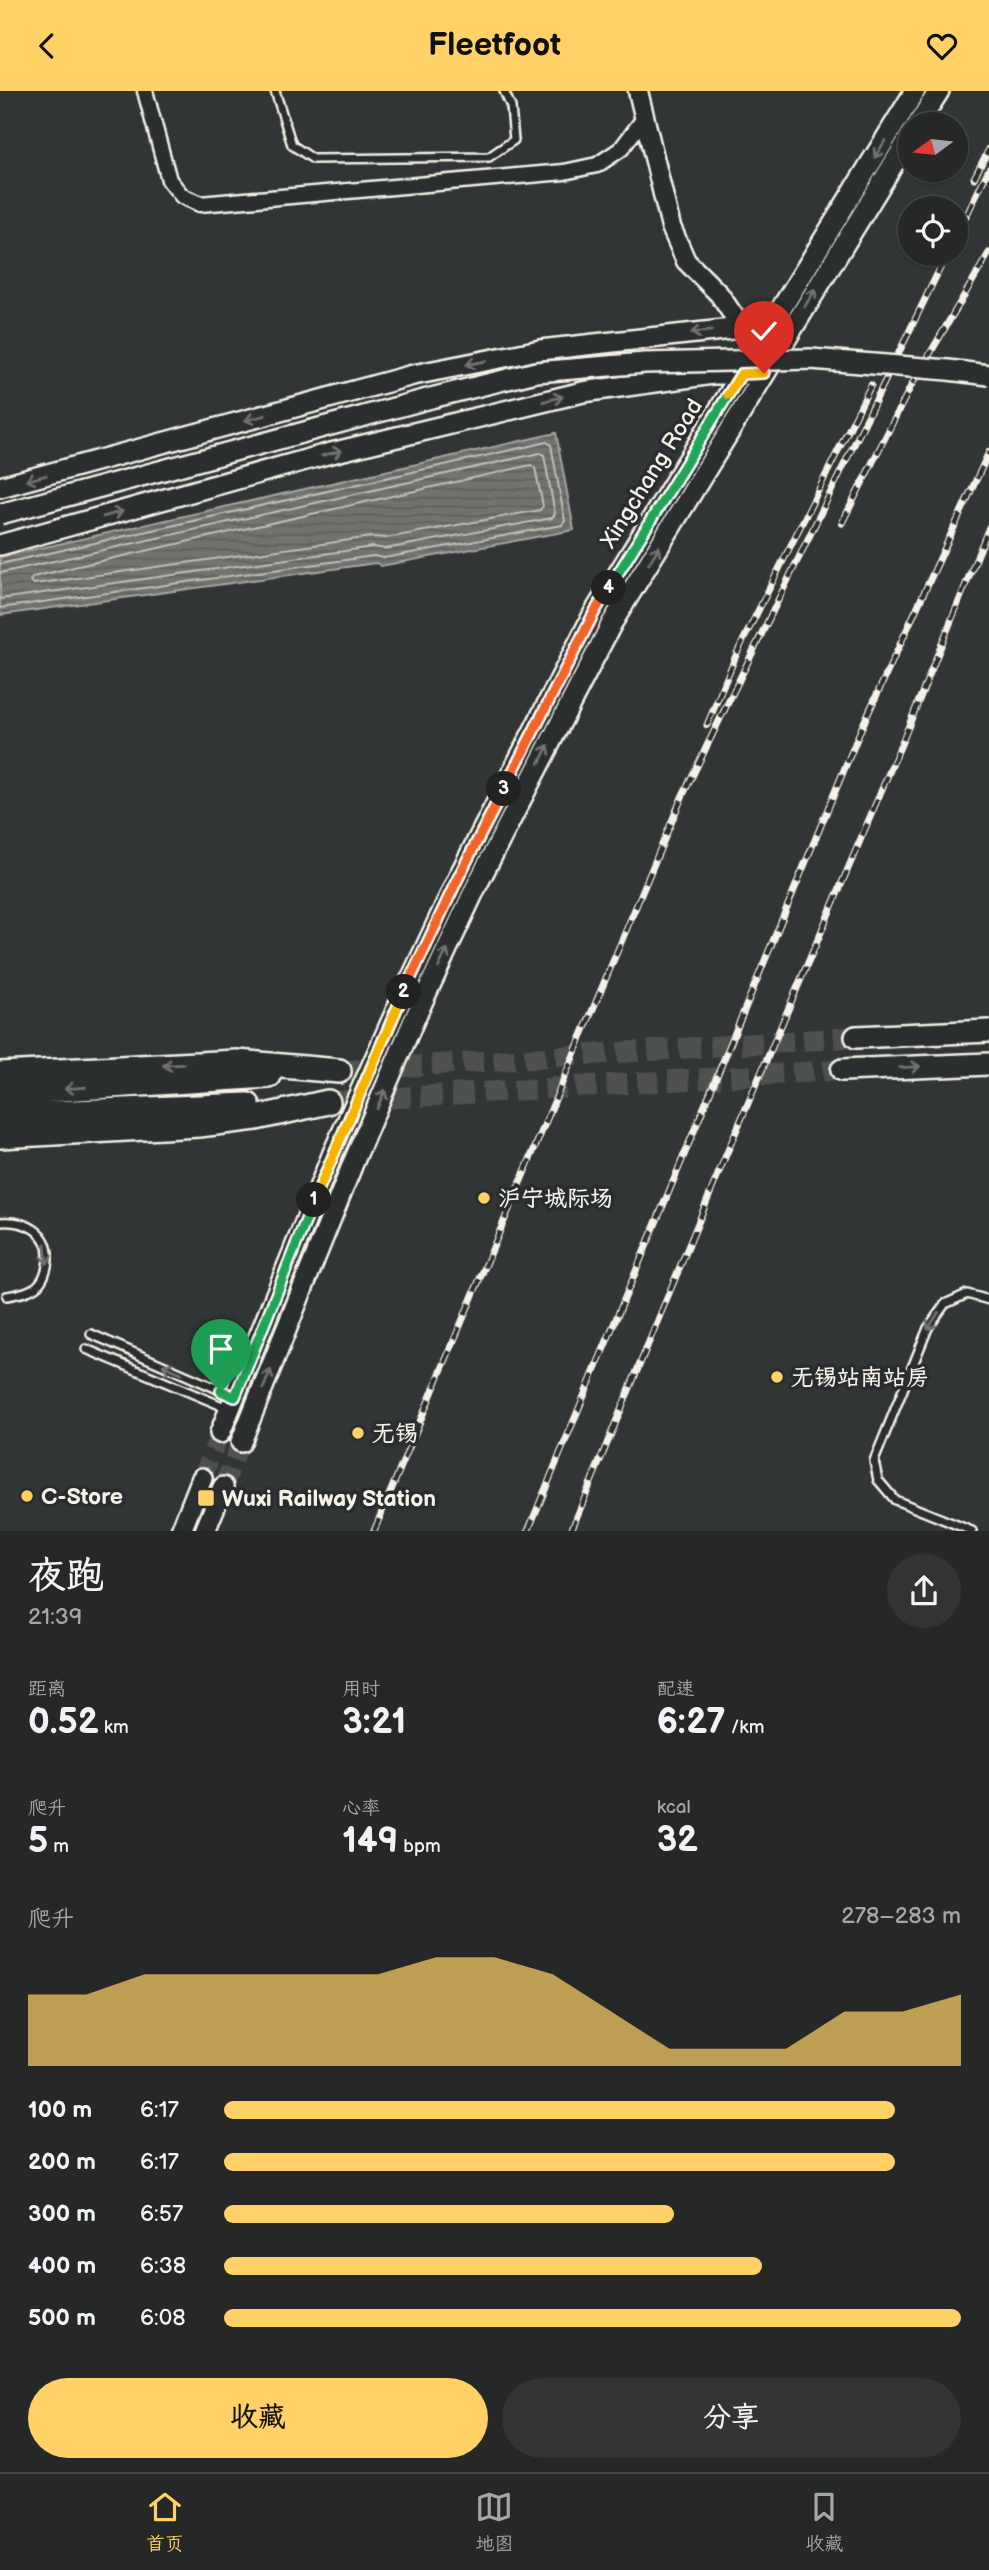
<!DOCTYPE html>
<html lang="zh">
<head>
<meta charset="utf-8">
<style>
	:root { --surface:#262828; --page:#323434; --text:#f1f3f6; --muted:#a4a6a8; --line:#424445; --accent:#ffd166 }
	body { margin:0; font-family:"Balsamiq Sans","LXGW WenKai TC",sans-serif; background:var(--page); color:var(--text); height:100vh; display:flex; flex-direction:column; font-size:26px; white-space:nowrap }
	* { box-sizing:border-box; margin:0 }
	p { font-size:23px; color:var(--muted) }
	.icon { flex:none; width:38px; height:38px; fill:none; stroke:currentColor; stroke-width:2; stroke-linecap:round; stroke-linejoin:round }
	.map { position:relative; height:1440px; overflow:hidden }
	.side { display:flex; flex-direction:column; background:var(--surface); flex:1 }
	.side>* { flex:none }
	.needle { width:46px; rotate:255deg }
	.fabs { position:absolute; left:898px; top:21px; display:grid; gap:14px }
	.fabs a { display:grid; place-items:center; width:70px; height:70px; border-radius:50%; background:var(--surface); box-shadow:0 2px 5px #0004,0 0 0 2px var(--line); font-size:35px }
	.pin { position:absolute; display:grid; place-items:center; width:60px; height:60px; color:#fff; margin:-72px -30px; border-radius:50% 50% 50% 0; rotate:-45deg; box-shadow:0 0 7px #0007 }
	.pin .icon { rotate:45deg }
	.km { position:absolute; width:35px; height:35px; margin:-18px; border-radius:50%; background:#222; color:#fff; font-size:19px; line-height:35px; text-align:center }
	.round { display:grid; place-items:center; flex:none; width:74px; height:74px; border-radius:37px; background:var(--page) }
	.summary { display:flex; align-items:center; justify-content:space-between; height:119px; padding:0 28px }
	h1 { font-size:38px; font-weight:700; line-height:52px }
	.stats { display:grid; grid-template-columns:repeat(3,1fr); gap:10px; height:119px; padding:7px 28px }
	.stats div { display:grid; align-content:center }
	.stats b { font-size:35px; font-weight:700 }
	.stats small { font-size:19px; font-weight:400 }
	.stats p { font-size:19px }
	.chart { height:196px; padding:14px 28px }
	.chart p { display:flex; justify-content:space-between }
	.chart svg { width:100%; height:126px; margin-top:7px; fill:var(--accent); opacity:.7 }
	.cta { display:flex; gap:14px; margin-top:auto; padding:14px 28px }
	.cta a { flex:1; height:80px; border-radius:42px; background:var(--accent); color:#111; font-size:28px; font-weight:700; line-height:80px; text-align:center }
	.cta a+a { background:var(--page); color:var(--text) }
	ul { padding:0 28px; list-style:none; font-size:23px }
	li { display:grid; grid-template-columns:112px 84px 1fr; align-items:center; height:52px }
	li i { height:18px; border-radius:9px; background:var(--accent) }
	header { display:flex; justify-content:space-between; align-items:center; height:91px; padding:0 28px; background:var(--accent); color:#111; font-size:32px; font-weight:700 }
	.tab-bar { display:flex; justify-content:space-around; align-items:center; height:98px; border-top:2px solid var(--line); background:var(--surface); font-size:19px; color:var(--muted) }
	.tab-bar a { display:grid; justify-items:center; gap:4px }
	.tab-bar .current { color:var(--accent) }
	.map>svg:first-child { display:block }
</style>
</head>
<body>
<header><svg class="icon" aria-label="back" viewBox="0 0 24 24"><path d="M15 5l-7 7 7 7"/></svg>Fleetfoot<svg class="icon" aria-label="heart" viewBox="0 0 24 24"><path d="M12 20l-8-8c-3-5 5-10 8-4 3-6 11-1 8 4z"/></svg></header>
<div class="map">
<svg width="989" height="1440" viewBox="0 0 989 1440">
	<defs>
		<pattern id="water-rules" width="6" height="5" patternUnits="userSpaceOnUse" patternTransform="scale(1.75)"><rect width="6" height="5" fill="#727370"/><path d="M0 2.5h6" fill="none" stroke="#5e5e5b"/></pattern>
	</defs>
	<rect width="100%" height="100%" fill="#323535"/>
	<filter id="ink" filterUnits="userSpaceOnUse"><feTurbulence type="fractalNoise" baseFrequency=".0143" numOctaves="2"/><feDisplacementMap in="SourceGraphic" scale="14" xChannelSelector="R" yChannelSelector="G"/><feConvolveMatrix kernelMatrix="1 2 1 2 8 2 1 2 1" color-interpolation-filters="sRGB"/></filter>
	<g filter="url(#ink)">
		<!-- water -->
		<path fill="url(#water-rules)" stroke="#a6a5a0" stroke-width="2" d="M556,342L574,439L381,475L376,472L0,524V466Z"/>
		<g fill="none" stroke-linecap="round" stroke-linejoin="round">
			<!-- shore -->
			<path stroke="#c0bfb8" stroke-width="2" d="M531,374L535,377L543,415L540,419L386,447L372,446L34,493L30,490L33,486L74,476Z
				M0,473L547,351L551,354L565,430L562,434L384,467L374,465L0,517
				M0,482L540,362L544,364L555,423L552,427L385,458L373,456L0,508"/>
			<!-- secondary-tunnel -->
			<path stroke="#4f5150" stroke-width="19" stroke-dasharray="19 10" stroke-linecap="butt" d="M202,1387L220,1342
				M223,1396L241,1351"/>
			<!-- primary-tunnel -->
			<path stroke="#4f5150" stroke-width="21" stroke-dasharray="21 10" stroke-linecap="butt" d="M339,980L856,946
				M328,1011L842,979"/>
			<!-- service casing -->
			<g stroke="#f4f1e8" stroke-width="12">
				<path id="service" d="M275,0L292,54L313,68L489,66L514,49L511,16L504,0
					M0,1131C25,1129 50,1140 48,1169C47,1178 45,1187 38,1194C30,1201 18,1203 7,1205
					M91,1243L234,1305
					M86,1258L227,1317
					M972,1440L895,1409L878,1389L874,1370L928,1237L945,1213L967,1203L989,1209"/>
			</g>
			<!-- minor casing -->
			<g stroke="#f4f1e8" stroke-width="19">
				<path id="minor" d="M145,0L169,89L182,105L200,113L564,81L597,74L621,58L645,26"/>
			</g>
			<!-- tertiary casing -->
			<g stroke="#f4f1e8" stroke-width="23">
				<path id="tertiary" d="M638,0L671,136L686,170L719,203L742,237"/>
			</g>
			<!-- secondary casing -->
			<g stroke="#f4f1e8" stroke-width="24">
				<path id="secondary" d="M918,33L939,0
					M0,396L413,284L540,259L778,233
					M0,454L327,363L583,301L713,283H751
					M396,920L459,785L594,522L915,0
					M414,929L477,794L612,532L910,46
					M220,1342L333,1062
					M241,1351L354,1070
					M181,1440L202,1387
					M205,1440L223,1396"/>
			</g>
			<!-- primary casing -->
			<g stroke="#f4f1e8" stroke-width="26">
				<path id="primary" d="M856,946L989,940
					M842,979L989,973"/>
			</g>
			<!-- trunk casing -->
			<g stroke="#f4f1e8" stroke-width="28">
				<path id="trunk" d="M0,983L237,971L339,980
					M0,1002L269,985
					M0,1024L248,1014
					M0,1045L199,1034L256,1027L328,1011"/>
			</g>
			<!-- service -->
			<use href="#service" stroke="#2a2d2e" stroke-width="7"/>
			<!-- minor -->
			<use href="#minor" stroke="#2a2d2e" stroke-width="14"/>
			<!-- tertiary -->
			<use href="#tertiary" stroke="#2a2d2e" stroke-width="18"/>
			<!-- secondary -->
			<use href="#secondary" stroke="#2a2d2e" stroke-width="19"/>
			<!-- primary -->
			<use href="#primary" stroke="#2a2d2e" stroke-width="21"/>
			<!-- trunk -->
			<use href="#trunk" stroke="#2a2d2e" stroke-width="23"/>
			<!-- rail casing -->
			<g stroke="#f4f1e8" stroke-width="7">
				<path id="rail" d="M974,87L989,58
					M956,146L989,78
					M842,432L911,295L989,162
					M707,634L737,562L871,294
					M374,1440L682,706L947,163
					M528,1440L861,638L989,361
					M571,1440L726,1064L905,644L989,436"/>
			</g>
			<!-- rail -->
			<use href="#rail" stroke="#2a2d2e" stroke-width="4.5" stroke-dasharray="13" stroke-linecap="butt"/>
			<!-- secondary-bridge casing -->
			<g stroke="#f4f1e8" stroke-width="24" stroke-linecap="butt">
				<path id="secondary-bridge" d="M0,423L431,307L536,281L645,272L811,268L948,279L989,284
					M333,1062L396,920
					M354,1070L414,929"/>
			</g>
			<!-- secondary-bridge -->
			<use href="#secondary-bridge" stroke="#2a2d2e" stroke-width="19"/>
		</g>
		<!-- one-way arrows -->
		<defs><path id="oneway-shaft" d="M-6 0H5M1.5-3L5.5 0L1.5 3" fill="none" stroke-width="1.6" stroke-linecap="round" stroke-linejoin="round" transform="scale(1.75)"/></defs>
		<g stroke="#71726f">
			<use href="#oneway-shaft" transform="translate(880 58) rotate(122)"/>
			<use href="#oneway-shaft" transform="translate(810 207) rotate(-58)"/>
			<use href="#oneway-shaft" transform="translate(701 241) rotate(174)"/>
			<use href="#oneway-shaft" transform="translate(476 272) rotate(169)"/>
			<use href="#oneway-shaft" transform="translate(553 308) rotate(-14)"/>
			<use href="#oneway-shaft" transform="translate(255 327) rotate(165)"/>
			<use href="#oneway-shaft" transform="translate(332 362) rotate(-14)"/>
			<use href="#oneway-shaft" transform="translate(36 387) rotate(165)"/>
			<use href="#oneway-shaft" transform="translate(113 423) rotate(-16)"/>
			<use href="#oneway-shaft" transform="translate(654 464) rotate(-59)"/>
			<use href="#oneway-shaft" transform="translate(544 663) rotate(-63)"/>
			<use href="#oneway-shaft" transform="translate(443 867) rotate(-65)"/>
			<use href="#oneway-shaft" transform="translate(173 974) rotate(177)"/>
			<use href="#oneway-shaft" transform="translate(910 976) rotate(-3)"/>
			<use href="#oneway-shaft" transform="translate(75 997) rotate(176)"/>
			<use href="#oneway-shaft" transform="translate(381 1008) rotate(-67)"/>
			<use href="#oneway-shaft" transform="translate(46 1163) rotate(84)"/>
			<use href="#oneway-shaft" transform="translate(933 1230) rotate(123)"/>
			<use href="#oneway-shaft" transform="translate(172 1278) rotate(-156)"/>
			<use href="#oneway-shaft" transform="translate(267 1288) rotate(-68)"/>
		</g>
	</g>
	<g fill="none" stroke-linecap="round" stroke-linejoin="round" filter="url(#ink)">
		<!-- split-1 casing -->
		<g stroke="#fff" stroke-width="14">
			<path id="split-1" d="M221,1300L235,1306L314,1109"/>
		</g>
		<!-- split-2 casing -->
		<g stroke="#fff" stroke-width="14">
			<path id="split-2" d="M314,1109L404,901"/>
		</g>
		<!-- split-3 casing -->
		<g stroke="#fff" stroke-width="14">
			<path id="split-3" d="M404,901L459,785L504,698"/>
		</g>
		<!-- split-4 casing -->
		<g stroke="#fff" stroke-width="14">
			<path id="split-4" d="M504,698L594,522L609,497"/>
		</g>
		<!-- split-5 casing -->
		<g stroke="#fff" stroke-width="14">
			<path id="split-5" d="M609,497L728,304"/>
		</g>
		<!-- split-6 casing -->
		<g stroke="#fff" stroke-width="14">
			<path id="split-6" d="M728,304L741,283L764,282"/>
		</g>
		<!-- split-1 -->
		<use href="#split-1" stroke="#22a559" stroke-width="9"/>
		<!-- split-2 -->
		<use href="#split-2" stroke="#f5b400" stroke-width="9"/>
		<!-- split-3 -->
		<use href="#split-3" stroke="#f0652b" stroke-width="9"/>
		<!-- split-4 -->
		<use href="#split-4" stroke="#f0652b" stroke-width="9"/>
		<!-- split-5 -->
		<use href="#split-5" stroke="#22a559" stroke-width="9"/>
		<!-- split-6 -->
		<use href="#split-6" stroke="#f5b400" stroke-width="9"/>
	</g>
	<!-- markers -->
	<g fill="#ffd166" stroke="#2a2d2e" stroke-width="2.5">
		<circle cx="484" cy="1107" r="7"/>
		<circle cx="777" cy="1286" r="7"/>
		<circle cx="358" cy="1342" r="7"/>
		<circle cx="27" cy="1405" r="7"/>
		<rect x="197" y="1398" width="18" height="18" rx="3.5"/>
	</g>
	<g text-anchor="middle" stroke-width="7" stroke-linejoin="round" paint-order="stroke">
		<!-- street labels -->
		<g font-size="23" fill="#f4f1e8" stroke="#2a2d2e">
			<text transform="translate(651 382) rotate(-58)" y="8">Xingchang Road</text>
		</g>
		<!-- poi labels -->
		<g font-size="23" font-weight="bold" fill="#f4f1e8" stroke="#2a2d2e" text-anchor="start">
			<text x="498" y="1115">沪宁城际场</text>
			<text x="791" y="1294">无锡站南站房</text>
			<text x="372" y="1350">无锡</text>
			<text x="41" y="1413">C-Store</text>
			<text x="222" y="1415">Wuxi Railway Station</text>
		</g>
	</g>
</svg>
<div class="fabs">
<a><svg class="needle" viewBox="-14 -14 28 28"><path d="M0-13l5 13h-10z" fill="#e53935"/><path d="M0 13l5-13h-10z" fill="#a4a6a8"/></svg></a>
<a><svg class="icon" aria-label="locate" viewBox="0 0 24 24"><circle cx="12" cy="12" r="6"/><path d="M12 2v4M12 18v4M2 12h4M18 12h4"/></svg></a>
</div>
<div class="pin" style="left:221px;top:1300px;background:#1e9e55"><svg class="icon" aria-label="arrive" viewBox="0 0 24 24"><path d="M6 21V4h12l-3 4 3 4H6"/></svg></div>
<div class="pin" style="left:764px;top:282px;background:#d93025"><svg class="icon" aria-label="check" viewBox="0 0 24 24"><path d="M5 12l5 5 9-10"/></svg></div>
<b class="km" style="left:314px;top:1109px">1</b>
<b class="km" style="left:404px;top:901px">2</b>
<b class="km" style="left:504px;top:698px">3</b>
<b class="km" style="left:609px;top:497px">4</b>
</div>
<section class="side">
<div class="summary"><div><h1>夜跑</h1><p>21:39</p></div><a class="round"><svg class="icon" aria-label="share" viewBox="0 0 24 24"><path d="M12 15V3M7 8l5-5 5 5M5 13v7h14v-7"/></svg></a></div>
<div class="stats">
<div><p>距离</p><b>0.52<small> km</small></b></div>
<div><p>用时</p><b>3:21</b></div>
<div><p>配速</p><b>6:27<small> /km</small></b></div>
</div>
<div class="stats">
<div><p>爬升</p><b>5<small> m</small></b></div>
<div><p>心率</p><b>149<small> bpm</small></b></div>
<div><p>kcal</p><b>32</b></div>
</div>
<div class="chart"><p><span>爬升</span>278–283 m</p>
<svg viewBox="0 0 160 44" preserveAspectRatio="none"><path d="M0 44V19L10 19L20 12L30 12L40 12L50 12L60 12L70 6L80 6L90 12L100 25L110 38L120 38L130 38L140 25L150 25L160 19V44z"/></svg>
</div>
<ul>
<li><b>100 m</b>6:17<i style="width:91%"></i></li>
<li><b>200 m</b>6:17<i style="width:91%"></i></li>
<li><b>300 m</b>6:57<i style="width:61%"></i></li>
<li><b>400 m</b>6:38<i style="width:73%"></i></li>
<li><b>500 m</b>6:08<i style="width:100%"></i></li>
</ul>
<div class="cta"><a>收藏</a><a>分享</a></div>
</section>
<nav class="tab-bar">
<a class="current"><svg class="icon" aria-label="home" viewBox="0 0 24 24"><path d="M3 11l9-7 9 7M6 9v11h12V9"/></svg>首页</a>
<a><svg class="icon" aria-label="map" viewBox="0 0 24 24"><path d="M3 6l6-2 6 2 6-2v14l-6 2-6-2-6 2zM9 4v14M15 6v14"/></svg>地图</a>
<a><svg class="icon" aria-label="saved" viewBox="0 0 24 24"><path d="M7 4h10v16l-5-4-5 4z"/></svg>收藏</a>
</nav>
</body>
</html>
